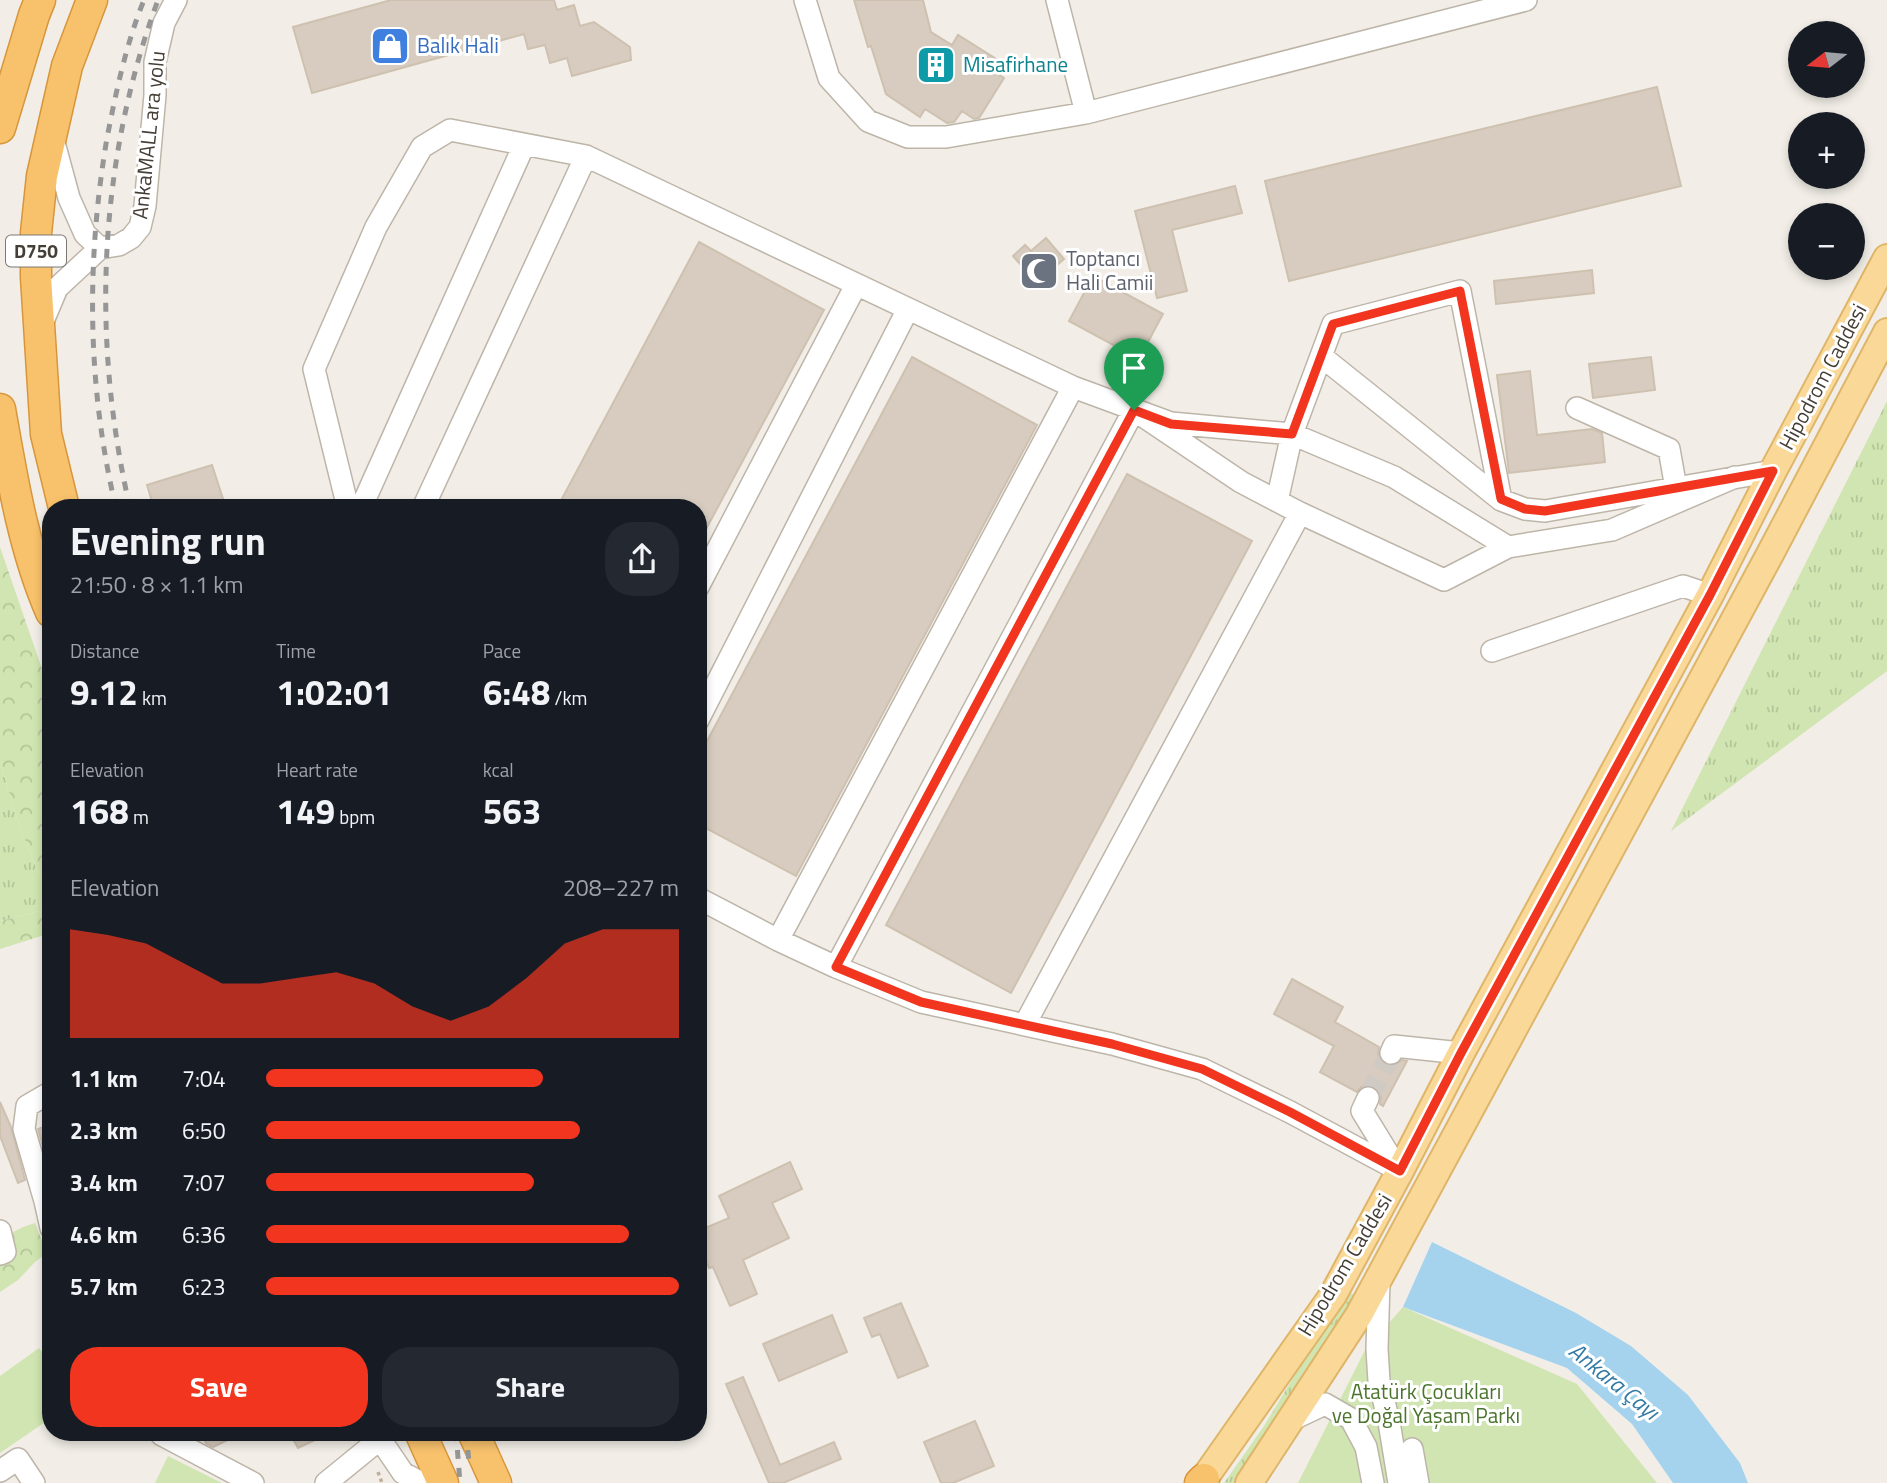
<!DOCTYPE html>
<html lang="en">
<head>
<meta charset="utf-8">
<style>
	:root { --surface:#171b24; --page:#242831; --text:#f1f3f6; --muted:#9ea1a6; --accent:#f1351f }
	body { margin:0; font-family:"Titillium Web",sans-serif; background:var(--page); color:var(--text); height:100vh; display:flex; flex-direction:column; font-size:26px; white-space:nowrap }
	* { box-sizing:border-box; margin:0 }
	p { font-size:23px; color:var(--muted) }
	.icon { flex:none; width:38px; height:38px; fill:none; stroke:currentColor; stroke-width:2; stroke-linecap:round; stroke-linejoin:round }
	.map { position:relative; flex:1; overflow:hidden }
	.details { position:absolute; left:42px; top:499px; width:665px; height:942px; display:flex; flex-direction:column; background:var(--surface); border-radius:28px; box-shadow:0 4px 10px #0003 }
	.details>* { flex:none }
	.needle { width:46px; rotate:254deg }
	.controls { position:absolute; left:1788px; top:21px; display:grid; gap:14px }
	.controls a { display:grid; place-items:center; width:77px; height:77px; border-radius:50%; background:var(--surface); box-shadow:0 4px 10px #0003; font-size:35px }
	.pin { position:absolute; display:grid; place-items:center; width:60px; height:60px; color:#fff; margin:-72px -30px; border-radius:50% 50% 50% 0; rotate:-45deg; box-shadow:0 0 7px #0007 }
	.pin .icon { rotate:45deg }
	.round { display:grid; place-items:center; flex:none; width:74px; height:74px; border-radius:28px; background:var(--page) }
	.overview { display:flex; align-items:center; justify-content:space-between; height:119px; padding:0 28px }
	h1 { font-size:38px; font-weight:700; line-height:52px }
	.metrics { display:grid; grid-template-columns:repeat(3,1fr); gap:10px; height:119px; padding:7px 28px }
	.metrics div { display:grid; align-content:center }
	.metrics b { font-size:35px; font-weight:700 }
	.metrics small { font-size:19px; font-weight:400 }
	.metrics p { font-size:19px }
	.chart { height:196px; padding:14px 28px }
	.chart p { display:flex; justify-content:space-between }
	.chart svg { width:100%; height:126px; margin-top:7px; fill:var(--accent); opacity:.7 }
	.primary-button { display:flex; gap:14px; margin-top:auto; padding:14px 28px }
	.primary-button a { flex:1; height:80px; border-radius:28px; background:var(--accent); color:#fff; font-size:28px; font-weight:700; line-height:80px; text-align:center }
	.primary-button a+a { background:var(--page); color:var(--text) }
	ul { padding:0 28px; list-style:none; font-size:23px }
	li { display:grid; grid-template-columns:112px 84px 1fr; align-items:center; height:52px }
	li i { height:18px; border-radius:9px; background:var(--accent) }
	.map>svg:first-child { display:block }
</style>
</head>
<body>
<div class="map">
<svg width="1887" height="1483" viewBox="0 0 1887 1483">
	<defs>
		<pattern id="grass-tufts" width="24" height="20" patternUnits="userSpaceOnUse" patternTransform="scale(1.75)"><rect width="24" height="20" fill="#d0e5b1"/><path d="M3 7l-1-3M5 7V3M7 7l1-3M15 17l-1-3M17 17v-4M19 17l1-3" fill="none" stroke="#b4c699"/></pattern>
		<pattern id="forest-crowns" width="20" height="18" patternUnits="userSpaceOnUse" patternTransform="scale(1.75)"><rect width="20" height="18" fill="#d0e5b1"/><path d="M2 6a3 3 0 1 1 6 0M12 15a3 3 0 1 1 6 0" fill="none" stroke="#b4c699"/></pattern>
	</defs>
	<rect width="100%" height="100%" fill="#f2eee7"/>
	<!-- grass -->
	<path fill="url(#grass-tufts)" d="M1887,401V671L1671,831Z
		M0,762L20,828L36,867L51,895V908L0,921Z
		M1347,1289L1355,1296L1320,1357L1238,1483H1224L1264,1426Z"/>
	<!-- forest -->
	<path fill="url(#forest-crowns)" d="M0,547L51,695V895L36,867L20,828L0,762Z
		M51,908V933L0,949V921Z
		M35,1223L47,1253L35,1262L18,1280L0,1292V1259L13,1232L23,1227Z"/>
	<!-- green -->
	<path fill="#d0e5b1" d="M1403,1307L1577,1384L1657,1483H1298L1365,1350Z
		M39,1348L51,1365V1418L0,1453V1376Z
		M168,1456L222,1483H155Z"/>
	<!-- water -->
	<path fill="#a5d3ed" d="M1432,1242L1576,1313L1631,1346L1688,1395L1740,1463L1748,1483H1673L1632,1424L1567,1368L1403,1307Z"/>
	<!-- building -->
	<path fill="#d7ccbf" stroke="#cec1b0" stroke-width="2" d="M391,0H554L557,10L574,5L580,26L594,22L630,47L631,60L572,76L567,58L550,63L545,45L528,49L524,34L312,93L293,27Z
		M854,0H923L931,32L952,45L958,35L998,60L992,70L1004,78L979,118L974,119L962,111L954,122L947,123L925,109L920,117L886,94L871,46L868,47Z
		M1657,87L1681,186L1289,281L1265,181Z
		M1235,186L1242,213L1172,230L1187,291L1157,298L1135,211Z
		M1046,238L1064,259L1037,283L1013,256L1025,245L1031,251Z
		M699,242L824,310L698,544V508H557Z
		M1592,270L1594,293L1496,304L1494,281Z
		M1093,276L1163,314L1139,359L1069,321Z
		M912,357L1037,425L796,876L698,824V758Z
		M1651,357L1655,390L1593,398L1589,364Z
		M1530,371L1537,435L1592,429L1602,433L1605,462L1509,473L1497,375Z
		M212,465L226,508H154L147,485Z
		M1127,474L1252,541L1011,993L886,925Z
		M1292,979L1343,1007L1335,1022L1379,1047L1378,1055L1380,1060L1385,1065L1393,1066L1402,1060L1407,1061L1383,1106L1380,1104L1381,1097L1379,1091L1374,1086L1366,1085L1361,1087L1357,1092L1320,1072L1334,1046L1274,1014Z
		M0,1102L11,1127L25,1180L18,1183L0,1136Z
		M51,1124V1171H50L38,1129Z
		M790,1162L802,1189L772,1203L789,1238L743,1260L757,1294L730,1306L713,1267L709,1268L699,1244L703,1242L698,1231L729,1218L719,1196Z
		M901,1303L928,1366L898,1378L880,1334L872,1337L864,1318Z
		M832,1315L847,1352L779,1381L763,1344Z
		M743,1377L780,1465L834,1442L841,1459L783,1483H769L726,1384Z
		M975,1421L994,1466L953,1483H941L924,1442Z
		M200,1432H244L213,1447L206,1443Z
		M289,1432H332L298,1448Z"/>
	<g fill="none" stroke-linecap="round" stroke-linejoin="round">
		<!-- minor-tunnel -->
		<path stroke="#cfcbc4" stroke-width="21" stroke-dasharray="21 10" stroke-linecap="butt" d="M1368,1098L1391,1053"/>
		<!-- minor casing -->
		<g stroke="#beb5a9" stroke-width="24">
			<path id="minor" d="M805,0L829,78L868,121L908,137H946L1086,113L1526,0
				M1057,0L1086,113
				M53,139L69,198L85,234L100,248
				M100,248L119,245L131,238L140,227L145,206L155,95V62L164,23L176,0
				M41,326L57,288L100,248
				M1321,356L1501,500L1525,509L1545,511L1773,471
				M1577,408L1669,449L1676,488
				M1277,501L1292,434L1333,324L1460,291L1501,500
				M348,508L314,369L376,227L422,147L450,130L586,156L1073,387L1171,423L1292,434L1394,477L1508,547L1612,530L1735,477
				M361,508L524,145
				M423,508L586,156
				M698,587L856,285
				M1492,651L1683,586L1710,595
				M698,720L908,309
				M698,898L778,940L836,967L921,1002L1112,1044L1202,1069L1290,1112L1400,1171
				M778,940L1073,387
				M836,967L1134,410L1241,482L1300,513L1444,580L1508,547
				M1025,1024L1300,513
				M1391,1053L1394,1046L1461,1053
				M51,1092L27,1106L24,1129L45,1201L51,1228
				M1368,1098L1362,1111L1397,1168
				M0,1231L5,1252L0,1254
				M1379,1281L1377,1349L1379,1381L1389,1422L1399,1483
				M1291,1420L1325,1404L1351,1419L1366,1447L1373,1483
				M159,1432L162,1435L253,1483
				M377,1432L380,1439L403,1473L422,1483
				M1412,1449L1418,1483
				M0,1471L18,1459L34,1483
				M326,1483L380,1439"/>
		</g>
		<!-- major casing -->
		<g stroke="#deb569" stroke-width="30">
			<path id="major" d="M1201,1483L1333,1295L1400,1171L1461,1053L1710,595L1773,471L1887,258
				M1249,1483L1359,1315L1769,556L1887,332"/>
		</g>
		<!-- highway casing -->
		<g stroke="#d7963c" stroke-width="33">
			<path id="highway" d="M0,128L34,15L40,0
				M0,409C12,477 23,548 51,612
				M64,508L46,434L36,277V233L42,176L67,66L92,0
				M420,1432L443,1483
				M473,1432L496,1483
				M1200,1483L1204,1479"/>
		</g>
		<!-- path -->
		<path stroke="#bfb09b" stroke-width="3.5" stroke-dasharray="3.5 3.5" stroke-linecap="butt" d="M378,1472L382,1483"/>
		<!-- minor -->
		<use href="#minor" stroke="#fff" stroke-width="21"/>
		<!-- major -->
		<use href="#major" stroke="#fad998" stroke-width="26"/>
		<!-- highway -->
		<use href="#highway" stroke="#f8c26c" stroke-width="30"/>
		<!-- rail -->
		<path stroke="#969696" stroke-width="5" stroke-dasharray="9 9" stroke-linecap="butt" d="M116,508C87,387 86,261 107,138C116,92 126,44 144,0
			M130,508C91,340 98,162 158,0
			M456,1432L460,1483
			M466,1432L469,1462"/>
	</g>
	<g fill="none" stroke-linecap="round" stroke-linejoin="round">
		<!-- route casing -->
		<g stroke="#fff" stroke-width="14">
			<path id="route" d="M1460,291L1501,499L1525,509L1545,511L1773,471L1710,595L1461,1053L1400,1171L1290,1112L1202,1069L1112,1044L921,1002L836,967L1134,410L1171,424L1292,434L1333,324Z"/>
		</g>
		<!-- route -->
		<use href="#route" stroke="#f1351f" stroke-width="9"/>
	</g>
	<!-- icons -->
	<defs>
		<g id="shop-square" transform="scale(2.0125)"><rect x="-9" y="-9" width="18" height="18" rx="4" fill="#3f7fe0" stroke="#fff"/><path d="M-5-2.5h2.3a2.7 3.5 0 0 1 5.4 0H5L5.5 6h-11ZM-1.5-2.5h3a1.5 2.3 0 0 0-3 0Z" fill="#fff"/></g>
		<g id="building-square" transform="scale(2.0125)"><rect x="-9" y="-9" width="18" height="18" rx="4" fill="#0f9aa8" stroke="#fff"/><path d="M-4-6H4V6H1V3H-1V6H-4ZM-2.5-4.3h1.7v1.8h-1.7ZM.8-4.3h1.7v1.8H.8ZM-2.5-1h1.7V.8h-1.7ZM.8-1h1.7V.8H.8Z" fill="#fff"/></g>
		<g id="mosque-square" transform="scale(2.0125)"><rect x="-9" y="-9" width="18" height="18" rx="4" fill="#6b7280" stroke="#fff"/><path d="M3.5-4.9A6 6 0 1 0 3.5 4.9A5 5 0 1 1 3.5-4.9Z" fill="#fff"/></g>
	</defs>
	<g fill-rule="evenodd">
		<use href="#shop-square" x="390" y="46"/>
		<use href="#building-square" x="936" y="65"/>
		<use href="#mosque-square" x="1039" y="271"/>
	</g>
	<g text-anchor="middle" stroke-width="6" stroke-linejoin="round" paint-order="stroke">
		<!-- shield labels -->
		<rect fill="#fff" stroke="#7d7872" stroke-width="2" x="6" y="235.5" width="60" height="31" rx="5"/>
		<g font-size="19" font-weight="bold" fill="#453e36">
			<text x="36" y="258">D750</text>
		</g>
		<!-- shop labels -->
		<g font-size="21" fill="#366cbe" stroke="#fff" text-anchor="start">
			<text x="417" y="53">Balık Hali</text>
		</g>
		<!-- culture labels -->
		<g font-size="21" fill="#0d838f" stroke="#fff" text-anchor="start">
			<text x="963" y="72">Misafirhane</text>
		</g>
		<!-- street labels -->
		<g font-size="21" fill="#453e36" stroke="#fff">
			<text transform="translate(149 135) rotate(-84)" y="7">AnkaMALL ara yolu</text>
			<text transform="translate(1823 377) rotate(-62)" y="7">Hipodrom Caddesi</text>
			<text transform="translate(1345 1265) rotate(-59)" y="7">Hipodrom Caddesi</text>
		</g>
		<!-- worship labels -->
		<g font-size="21" fill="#5b616d" stroke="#fff" text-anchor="start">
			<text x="1066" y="266">Toptancı<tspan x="1066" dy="24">Hali Camii</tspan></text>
		</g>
		<!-- park labels -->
		<g font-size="21" fill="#4b742c" stroke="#fff">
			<text x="1426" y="1399">Atatürk Çocukları<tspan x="1426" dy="24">ve Doğal Yaşam Parkı</tspan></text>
		</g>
		<!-- water labels -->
		<g font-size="23" font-style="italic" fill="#327aa4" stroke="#fff">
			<text transform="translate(1614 1381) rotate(39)" y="8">Ankara Çayı</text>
		</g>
	</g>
</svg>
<div class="controls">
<a><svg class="needle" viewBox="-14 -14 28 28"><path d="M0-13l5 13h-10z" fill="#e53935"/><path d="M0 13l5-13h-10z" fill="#9ea1a6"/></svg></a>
<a>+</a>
<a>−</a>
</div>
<div class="pin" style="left:1134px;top:410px;background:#1e9e55"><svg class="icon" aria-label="arrive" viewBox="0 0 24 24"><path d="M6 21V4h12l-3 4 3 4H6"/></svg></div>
<section class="details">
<div class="overview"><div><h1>Evening run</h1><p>21:50 · 8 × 1.1 km</p></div><a class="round"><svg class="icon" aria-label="share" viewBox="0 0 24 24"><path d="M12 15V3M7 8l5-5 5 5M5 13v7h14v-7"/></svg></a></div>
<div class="metrics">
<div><p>Distance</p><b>9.12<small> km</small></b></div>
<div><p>Time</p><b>1:02:01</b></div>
<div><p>Pace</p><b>6:48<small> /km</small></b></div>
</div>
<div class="metrics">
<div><p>Elevation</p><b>168<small> m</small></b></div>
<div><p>Heart rate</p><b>149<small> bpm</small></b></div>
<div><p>kcal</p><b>563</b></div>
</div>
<div class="chart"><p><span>Elevation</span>208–227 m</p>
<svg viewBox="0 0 160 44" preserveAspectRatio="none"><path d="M0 44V6L10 8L20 11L30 18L40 25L50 25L60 23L70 21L80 25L90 33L100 38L110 33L120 23L130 11L140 6L150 6L160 6V44z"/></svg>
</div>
<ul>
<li><b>1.1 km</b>7:04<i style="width:67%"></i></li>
<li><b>2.3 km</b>6:50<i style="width:76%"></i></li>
<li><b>3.4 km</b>7:07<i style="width:65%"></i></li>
<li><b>4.6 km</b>6:36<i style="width:88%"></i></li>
<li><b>5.7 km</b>6:23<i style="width:100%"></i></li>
</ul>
<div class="primary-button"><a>Save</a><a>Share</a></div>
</section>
</div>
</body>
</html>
